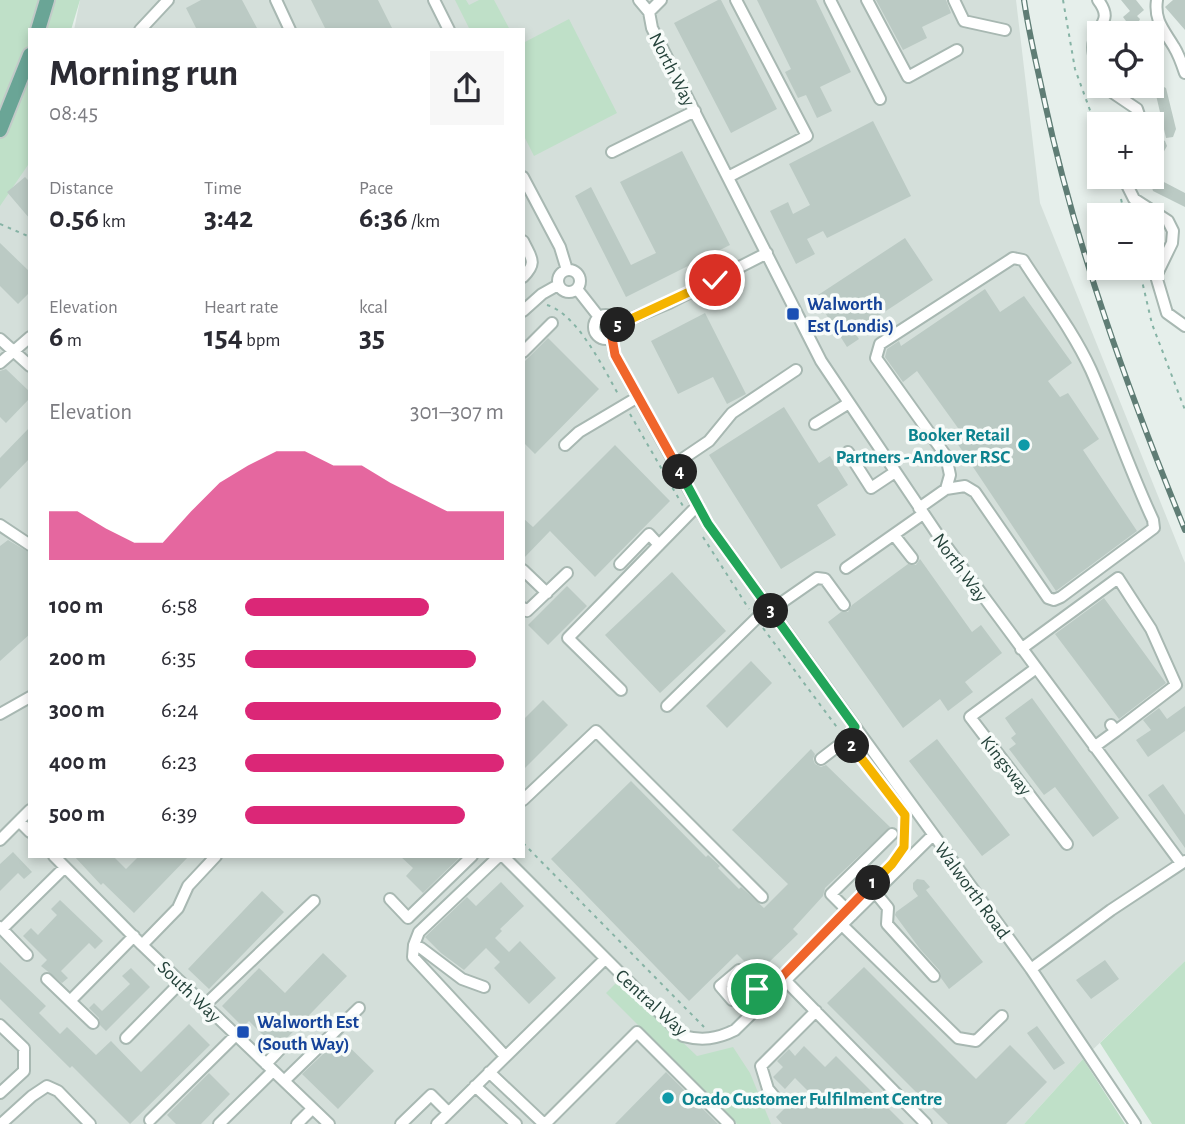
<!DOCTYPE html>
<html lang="en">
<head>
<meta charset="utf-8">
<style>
	:root { --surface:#fff; --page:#f7f7f7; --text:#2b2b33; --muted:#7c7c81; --accent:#db2777 }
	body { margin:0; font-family:"Alegreya Sans",sans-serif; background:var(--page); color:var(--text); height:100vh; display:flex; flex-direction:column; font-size:26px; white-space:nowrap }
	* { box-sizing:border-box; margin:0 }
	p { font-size:23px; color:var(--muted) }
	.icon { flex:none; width:38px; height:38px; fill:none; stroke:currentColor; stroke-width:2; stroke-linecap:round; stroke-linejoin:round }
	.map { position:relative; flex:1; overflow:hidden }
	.details { position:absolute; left:28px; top:28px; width:497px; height:830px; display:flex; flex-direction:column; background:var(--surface); border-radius:0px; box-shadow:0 4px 10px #0003 }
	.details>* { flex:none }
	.buttons { position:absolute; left:1087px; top:21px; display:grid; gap:14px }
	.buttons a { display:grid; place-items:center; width:77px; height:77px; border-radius:0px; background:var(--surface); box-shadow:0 4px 10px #0003; font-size:35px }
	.pin { position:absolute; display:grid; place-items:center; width:60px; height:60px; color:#fff; margin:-30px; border:4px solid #fff; border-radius:50%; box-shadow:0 2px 7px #0007 }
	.km { position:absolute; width:35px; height:35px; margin:-18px; border-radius:50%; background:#222; color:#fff; font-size:19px; line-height:35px; text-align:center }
	.round { display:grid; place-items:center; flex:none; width:74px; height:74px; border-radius:0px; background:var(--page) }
	.headline { display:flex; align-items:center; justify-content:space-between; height:119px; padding:0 21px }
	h1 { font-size:38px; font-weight:600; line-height:52px }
	.stats { display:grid; grid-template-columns:repeat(3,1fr); gap:10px; height:119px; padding:7px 21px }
	.stats div { display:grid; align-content:center }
	.stats b { font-size:30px; font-weight:600 }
	.stats small { font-size:19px; font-weight:400 }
	.stats p { font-size:19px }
	.chart { height:196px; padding:14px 21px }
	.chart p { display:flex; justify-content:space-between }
	.chart svg { width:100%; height:126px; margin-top:7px; fill:var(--accent); opacity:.7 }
	ul { padding:0 21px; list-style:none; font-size:23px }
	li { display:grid; grid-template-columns:112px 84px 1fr; align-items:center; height:52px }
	li i { height:18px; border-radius:9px; background:var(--accent) }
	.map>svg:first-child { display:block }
</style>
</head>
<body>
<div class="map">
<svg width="1185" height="1124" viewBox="0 0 1185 1124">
	<rect width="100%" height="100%" fill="#e6efeb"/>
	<!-- built -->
	<path fill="#d4dfda" d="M80,0H1016L1040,203L1185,563V961L1083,1059L1024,1124H0V159L30,111V856H523V30H74Z"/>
	<!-- green -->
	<path fill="#bfe0c8" d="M0,0H80L71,30H30V162L0,206Z
		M455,0H466L469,5L479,0H494L510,30H470Z
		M569,19L617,113L534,156L523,134V43Z
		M1185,961V1124H1152L1100,1043Z
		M618,981L697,1056L733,1047L750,1073L771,1124H737L606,993Z
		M1083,1059L1125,1124H1024Z"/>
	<!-- building -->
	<path fill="#bbcac4" d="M201,0H242L258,30H197L186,8Z
		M311,0H378L393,30H326Z
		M718,0H721L777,109L731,133L674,23Z
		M757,0H816L851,72L820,87L832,111L817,118L806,95L798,98L785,72L791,69Z
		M876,0H946L951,13L922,27L927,38L903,50Z
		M1121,0H1136L1144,10L1137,16L1140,19L1133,33H1120L1126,21L1123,17L1130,11Z
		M1173,0H1185V30L1165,7Z
		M1152,81L1166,88L1176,129L1173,137L1166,138L1156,95L1136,86H1152Z
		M873,121L911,196L827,238L823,231L807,239L815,254L796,264L770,211L788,202L793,214L810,205L789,164Z
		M1157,137L1165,141L1167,146L1157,164L1162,181L1185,193V207L1153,191L1149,177H1152V146Z
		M682,151L730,245L626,297L575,196L591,187L631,265L656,253L620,182Z
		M25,177L30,182V219L7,192Z
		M905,238L933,280L854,332L859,339L847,347L815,297Z
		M0,243L30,272V292L18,304L0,286Z
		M985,289L1000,312L1024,296L1072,363L1048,381L1060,397L1068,393L1099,439L1083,450L1137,531L1056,591L955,440L963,435L917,371L903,382L885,357L887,349L899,341L901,346Z
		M705,313L746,394L727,404L713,377L678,394L651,341Z
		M548,338L599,389L535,454L523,442V363Z
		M6,369L30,392V398L6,423L0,417V371Z
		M784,407L819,463L830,456L848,485L817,505L836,535L781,569L709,455Z
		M30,427V458L0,489V458Z
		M615,445L670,501L595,577L550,531L523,559V518L533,527Z
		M8,540L30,553V634L0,661V546Z
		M920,559L972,632L981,625L1002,653L965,682L973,692L948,711L940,699L903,728L828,622L841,612H848L852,605L908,564L916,565Z
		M672,572L726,631L660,693L605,635Z
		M567,586L587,606L548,645L528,625Z
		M1104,598L1166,683L1119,719L1055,634Z
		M751,661L772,683L727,728L706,706Z
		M1032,698L1119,818L1093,837L1055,787L1044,795L1009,749L1016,744L1011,738L1016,734L1005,718Z
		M543,700L568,725L523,770V720Z
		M1185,706V731L1148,757L1136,740L1151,730L1143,720L1159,708L1167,719Z
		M937,739L1010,835L982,856L909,761Z
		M811,749L815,754L813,759L815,764L821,767L826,765L890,827L825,888L823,896L793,929L798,934L757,974L737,954L689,1001L551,859L631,781L706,857L708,855L720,866L718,868L739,889L741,887L764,908L788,884L732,830Z
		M1163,784L1185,815V848L1148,795Z
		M13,852L32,872L24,879L18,873L0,891V864Z
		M74,856H113L126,869L139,856H189L134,913L103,883L101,885Z
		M400,856H461L423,893L406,876L413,868Z
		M917,879L924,880L930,887L926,890L983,962L949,989L941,978L940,971L920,949L895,915L896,912L918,896L913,889V883Z
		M501,882L524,906L500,929L502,931L495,938L509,952L520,941L556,978L529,1004L494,968L500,962L486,948L464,970L441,953L425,937L467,897L476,906Z
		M262,891L284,912L209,989L188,969Z
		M60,900L103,941L95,949L89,943L61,971L68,978L62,983L41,966L47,960L23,936L31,928L38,935L57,915L51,909Z
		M323,953L347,976L287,1038H281L273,1045L249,1021L243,1027L222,1006L259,968L285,993Z
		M1105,960L1119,979L1091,999L1076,980Z
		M0,962L46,1006L39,1013L60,1034L67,1027L96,1055L111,1041L141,1072L189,1024L210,1045L130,1124L72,1066L70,1068L0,999Z
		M864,967L976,1079L1010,1045L1047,1082L1006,1124H948L827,1003Z
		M131,968L150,987L106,1031L100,1025L99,1018L89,1008L94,1003L102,1011L130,984L122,976Z
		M1037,1026L1065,1063L1054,1070L1027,1033Z
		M340,1038L374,1071L338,1109L302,1074Z
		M804,1046L825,1067L836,1056L904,1124H782L776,1117L787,1106L790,1109L808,1091L795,1078L785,1089L773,1077L783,1067L777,1061L789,1049L795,1056Z
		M666,1072L718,1124H615Z
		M209,1073L230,1094L201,1124H176L167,1115Z"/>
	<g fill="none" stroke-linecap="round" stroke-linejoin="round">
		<!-- minor casing -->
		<g stroke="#a8b8b2" stroke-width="14">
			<path id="minor" d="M276,0L290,30
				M434,0L449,30
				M639,0L649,12
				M661,0L649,12L652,28L821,361L938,535L1181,863
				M830,0L880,99
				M867,0L908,77L957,50
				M954,0L964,21L1005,30
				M1098,0C1113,20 1099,23 1094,41C1091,51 1097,65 1099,75
				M1157,0C1154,21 1164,30 1174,47C1179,55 1182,64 1185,73
				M140,30L168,0
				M1103,86L1137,109L1142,124
				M612,152L695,111
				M523,177L560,247L567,270
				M728,177L807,136L736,0
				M1123,177L1134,199L1168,221L1173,231L1172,243L1156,276L1167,313L1185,326
				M523,241C531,258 538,262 523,277
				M558 281a11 11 0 1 1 22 0a11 11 0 1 1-22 0Z
				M577,289L599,317
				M523,311L542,294L558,285
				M594 327a12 12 0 1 1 24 0a12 12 0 1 1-24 0Z
				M618,324L669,303L767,253
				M612,338L615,355L708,524L1031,969L1135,1124
				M0,339L30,366
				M523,352L552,323
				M0,363L30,337
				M815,424L849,403
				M565,445L579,432L638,397
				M848,452L871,488L895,472
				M675,464L709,441L732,413L796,370
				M919,508L946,489L950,475L946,456L876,358L880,344L1013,258L1023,260C1046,296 1073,331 1091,370C1113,420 1130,471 1153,520L1154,528L1061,597L1054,600L1048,598L975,492L965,486L946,489
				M0,525L30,545
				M894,535L912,558
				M620,564L649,534L659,545
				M846,568L923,514
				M523,570L547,593
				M523,608L527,611L567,573
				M771,610L817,578L825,579L844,605
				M1021,649L1118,578L1151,629L1176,685L1116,731
				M1035,669L970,717L1067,844
				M621,690L568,638L698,505
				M667,706L768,607
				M0,714L30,697
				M1094,747L1116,731L1111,725
				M821,759L847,739L855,727
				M523,800L596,731L762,897
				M30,810L19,821L30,832
				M0,840L19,821
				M54,856L142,945L329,1124
				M499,856L419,932L414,945L413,957L505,1056
				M503,856L683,1036C702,1041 717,1039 735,1030L933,835
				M875,892L888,908L887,924L934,976
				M390,899L408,918L472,856
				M852,915L831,894L892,834
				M842,925L958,1038L976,1041L1002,1016
				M0,927L27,955
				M2,929L65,867
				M142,945L178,908L188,886L216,856
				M414,945L421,948L462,979L484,987
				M1031,969L1111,910L1185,861
				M47,979L93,1023
				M785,980L926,1124
				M752,984L732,1000L720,986L739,970L766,999
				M71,1000L134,936
				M205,1005L314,901
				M0,1025L24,1048V1071L0,1093
				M126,1038L181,982
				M266,1064L284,1045
				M489,1072L544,1124
				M284,1081L359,1008
				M475,1086L516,1124
				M778,1101L768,1089L761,1066L816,1011
				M150,1120L236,1035
				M1,1124L32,1096L47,1086L58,1091L90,1124
				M219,1124L273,1071
				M297,1124L312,1109
				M401,1124L431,1095L448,1112
				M437,1124L605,959
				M545,1124L637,1032L729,1124"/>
		</g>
		<!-- major casing -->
		<g stroke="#c2cac8" stroke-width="18">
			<path id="major" d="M38,30L47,0
				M0,130L30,55"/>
		</g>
		<!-- path -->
		<path stroke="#86b3a5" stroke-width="2" stroke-dasharray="3.5 5" stroke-linecap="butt" d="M1063,0L1075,69L1099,135
			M1121,199L1125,215
			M0,224L30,237
			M1139,268L1152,324L1185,410
			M547,305C577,314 603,367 618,394
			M630,414L683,506
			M703,537L749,609
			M763,628L839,730
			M853,748L899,807
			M523,843L704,1027
			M904,847V815"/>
		<!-- minor -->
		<use href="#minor" stroke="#fff" stroke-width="10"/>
		<!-- major -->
		<use href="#major" stroke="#6aa596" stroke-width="14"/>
		<!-- rail casing -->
		<g stroke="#5f7d75" stroke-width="6">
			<path id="rail" d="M1024,0C1029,34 1037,66 1044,99C1076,248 1128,390 1185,530"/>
		</g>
		<!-- rail -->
		<use href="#rail" stroke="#f7fbf9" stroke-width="3.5" stroke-dasharray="10" stroke-linecap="butt"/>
	</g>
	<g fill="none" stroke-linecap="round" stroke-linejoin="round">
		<!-- split-1 casing -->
		<g stroke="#fff" stroke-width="14">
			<path id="split-1" d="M757,989L763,996L873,883"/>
		</g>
		<!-- split-2 casing -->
		<g stroke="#fff" stroke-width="14">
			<path id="split-2" d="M852,746L905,815L904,847L892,864L873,883"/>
		</g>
		<!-- split-3 casing -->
		<g stroke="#fff" stroke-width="14">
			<path id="split-3" d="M771,611L855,727L846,739L852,746"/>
		</g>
		<!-- split-4 casing -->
		<g stroke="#fff" stroke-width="14">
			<path id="split-4" d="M680,472L708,524L771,611"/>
		</g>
		<!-- split-5 casing -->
		<g stroke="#fff" stroke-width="14">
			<path id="split-5" d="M618,325V332L612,338L615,355L680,472"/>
		</g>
		<!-- split-6 casing -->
		<g stroke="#fff" stroke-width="14">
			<path id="split-6" d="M618,325L715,280"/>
		</g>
		<!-- split-1 -->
		<use href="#split-1" stroke="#f0652b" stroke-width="9"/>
		<!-- split-2 -->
		<use href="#split-2" stroke="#f5b400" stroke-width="9"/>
		<!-- split-3 -->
		<use href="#split-3" stroke="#22a559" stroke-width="9"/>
		<!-- split-4 -->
		<use href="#split-4" stroke="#22a559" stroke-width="9"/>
		<!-- split-5 -->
		<use href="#split-5" stroke="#f0652b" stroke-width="9"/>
		<!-- split-6 -->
		<use href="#split-6" stroke="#f5b400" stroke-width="9"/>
	</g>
	<!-- markers -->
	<g fill="#1a4fb4" stroke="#f7fbf9" stroke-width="2.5">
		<rect x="786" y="307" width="14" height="14" rx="3.5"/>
		<rect x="236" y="1025" width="14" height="14" rx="3.5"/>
	</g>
	<g fill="#0f9aa8" stroke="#f7fbf9" stroke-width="2.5">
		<circle cx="1024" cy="445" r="7"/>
		<circle cx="668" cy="1098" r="7"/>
	</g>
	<g text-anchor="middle" stroke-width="7" stroke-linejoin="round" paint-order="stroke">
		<!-- street labels -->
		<g font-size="19" fill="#24423a" stroke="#f7fbf9">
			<text transform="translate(673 69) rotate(63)" y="7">North Way</text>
			<text transform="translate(961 567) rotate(54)" y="7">North Way</text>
			<text transform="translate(1007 765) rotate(52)" y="7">Kingsway</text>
			<text transform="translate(973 890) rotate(54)" y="7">Walworth Road</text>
			<text transform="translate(190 991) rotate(44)" y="7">South Way</text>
			<text transform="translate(652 1002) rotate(42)" y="7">Central Way</text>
		</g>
		<!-- transit labels -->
		<g font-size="19" font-weight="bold" fill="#164399" stroke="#f7fbf9" text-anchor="start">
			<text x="807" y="310">Walworth<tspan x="807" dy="22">Est (Londis)</tspan></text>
			<text x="257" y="1028">Walworth Est<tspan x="257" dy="22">(South Way)</tspan></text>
		</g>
		<!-- culture labels -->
		<g font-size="19" font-weight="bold" fill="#0d838f" stroke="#f7fbf9" text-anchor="end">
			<text x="1010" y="441">Booker Retail<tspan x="1010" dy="22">Partners - Andover RSC</tspan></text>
			<text x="682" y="1105" text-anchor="start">Ocado Customer Fulfilment Centre</text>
		</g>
	</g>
</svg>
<div class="buttons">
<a><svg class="icon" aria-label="locate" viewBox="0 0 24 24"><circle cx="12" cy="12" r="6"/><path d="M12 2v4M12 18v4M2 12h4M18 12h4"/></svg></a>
<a>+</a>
<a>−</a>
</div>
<div class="pin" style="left:757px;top:989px;background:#1e9e55"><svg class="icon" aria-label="arrive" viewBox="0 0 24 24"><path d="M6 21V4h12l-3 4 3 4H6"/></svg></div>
<div class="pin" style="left:715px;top:280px;background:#d93025"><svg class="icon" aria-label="check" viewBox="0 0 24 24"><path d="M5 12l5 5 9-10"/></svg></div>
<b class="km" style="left:873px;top:883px">1</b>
<b class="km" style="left:852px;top:746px">2</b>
<b class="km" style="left:771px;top:611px">3</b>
<b class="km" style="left:680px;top:472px">4</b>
<b class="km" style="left:618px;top:325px">5</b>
<section class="details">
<div class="headline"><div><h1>Morning run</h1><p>08:45</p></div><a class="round"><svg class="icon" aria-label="share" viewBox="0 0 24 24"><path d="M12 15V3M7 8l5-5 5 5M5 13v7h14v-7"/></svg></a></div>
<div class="stats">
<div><p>Distance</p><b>0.56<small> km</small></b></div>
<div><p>Time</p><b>3:42</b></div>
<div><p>Pace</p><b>6:36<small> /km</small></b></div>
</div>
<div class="stats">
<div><p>Elevation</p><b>6<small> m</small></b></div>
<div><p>Heart rate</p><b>154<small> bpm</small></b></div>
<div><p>kcal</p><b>35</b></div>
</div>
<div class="chart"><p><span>Elevation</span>301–307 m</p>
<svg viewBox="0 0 160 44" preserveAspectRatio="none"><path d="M0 44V27L10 27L20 33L30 38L40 38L50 27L60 17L70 11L80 6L90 6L100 11L110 11L120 17L130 22L140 27L150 27L160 27V44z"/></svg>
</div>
<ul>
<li><b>100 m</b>6:58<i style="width:71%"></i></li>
<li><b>200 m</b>6:35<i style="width:89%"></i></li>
<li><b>300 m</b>6:24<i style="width:99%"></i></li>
<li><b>400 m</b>6:23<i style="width:100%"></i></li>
<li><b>500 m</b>6:39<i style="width:85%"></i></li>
</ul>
</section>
</div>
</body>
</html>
